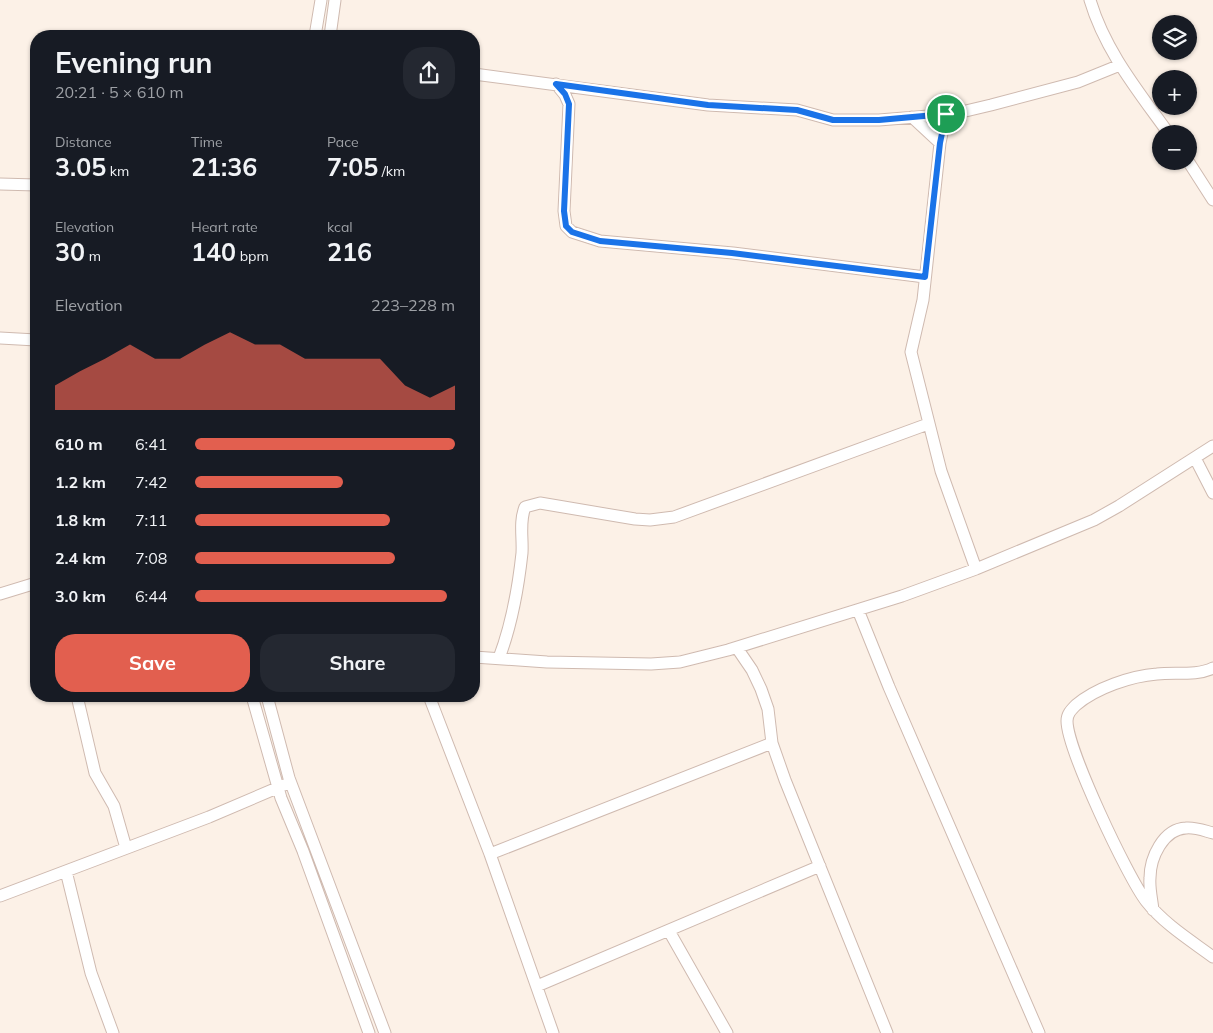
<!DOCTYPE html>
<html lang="en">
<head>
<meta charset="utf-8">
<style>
	:root { --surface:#171b24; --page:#242831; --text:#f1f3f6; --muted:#9ea1a6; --accent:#e25f4f }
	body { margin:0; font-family:Mulish,sans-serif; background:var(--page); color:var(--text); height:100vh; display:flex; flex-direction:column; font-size:19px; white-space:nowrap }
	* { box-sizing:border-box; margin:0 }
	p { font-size:16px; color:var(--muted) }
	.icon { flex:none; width:28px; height:28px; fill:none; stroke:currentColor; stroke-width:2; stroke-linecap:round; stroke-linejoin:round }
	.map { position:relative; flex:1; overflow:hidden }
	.side { position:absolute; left:30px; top:30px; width:450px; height:672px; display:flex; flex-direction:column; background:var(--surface); border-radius:20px; box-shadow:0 1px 4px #0004 }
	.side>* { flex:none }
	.fabs { position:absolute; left:1152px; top:15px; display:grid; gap:10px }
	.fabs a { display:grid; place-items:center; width:45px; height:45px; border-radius:50%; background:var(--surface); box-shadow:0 1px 4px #0004; font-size:25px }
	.pin { position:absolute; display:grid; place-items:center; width:42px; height:42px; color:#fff; margin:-21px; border:2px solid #fff; border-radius:50%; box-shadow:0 1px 5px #0007 }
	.round { display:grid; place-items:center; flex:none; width:52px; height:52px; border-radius:20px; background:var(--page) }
	.head { display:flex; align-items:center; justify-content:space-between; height:85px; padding:0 25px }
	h1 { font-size:28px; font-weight:700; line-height:38px }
	.stats { display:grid; grid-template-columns:repeat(3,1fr); gap:8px; height:85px; padding:5px 25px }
	.stats div { display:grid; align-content:center }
	.stats b { font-size:25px; font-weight:700 }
	.stats small { font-size:14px; font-weight:400 }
	.stats p { font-size:14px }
	.chart { height:140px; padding:10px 25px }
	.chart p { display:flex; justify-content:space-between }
	.chart svg { width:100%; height:90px; margin-top:5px; fill:var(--accent); opacity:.7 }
	.primary-button { display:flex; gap:10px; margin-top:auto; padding:10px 25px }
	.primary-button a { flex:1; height:58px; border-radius:20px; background:var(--accent); color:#fff; font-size:20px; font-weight:700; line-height:58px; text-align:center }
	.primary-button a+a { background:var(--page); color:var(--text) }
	ul { padding:0 25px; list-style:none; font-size:16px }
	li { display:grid; grid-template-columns:80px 60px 1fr; align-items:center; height:38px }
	li i { height:12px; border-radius:6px; background:var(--accent) }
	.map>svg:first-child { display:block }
</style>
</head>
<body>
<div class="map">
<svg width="1213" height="1033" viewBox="0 0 1213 1033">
	<rect width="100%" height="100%" fill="#fcf1e7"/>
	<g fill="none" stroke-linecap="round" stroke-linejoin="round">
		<!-- street casing -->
		<g stroke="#cfbab0" stroke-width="13">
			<path id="street" d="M1090,0C1105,51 1139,92 1169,134
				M315,36L321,0
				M330,36L335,0
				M474,74L708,105L797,110L833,120H879L953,114L991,105L1078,82L1120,65
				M556,84L565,95L569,104L564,211L566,226L572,232L600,241L733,253L925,277
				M946,114L940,143L923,300L911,352L941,471L976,569
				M912,117L940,143
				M1188,161L1213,200
				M0,184L36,185
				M0,338L36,340
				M1195,458L1213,493
				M0,594L36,583
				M858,610L889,687L1039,1033
				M737,648L752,670L761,689L768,709L772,743L785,780L887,1033
				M474,657L547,662L651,664L680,662L728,650L902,596L976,569L1094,520L1119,506L1213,446
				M499,658C512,624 518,590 522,553C523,538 519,522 525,507L540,503L635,519L650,520L674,517L928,424
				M1213,668C1197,676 1174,672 1157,674C1131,676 1096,688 1076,705C1071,710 1067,714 1067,721C1067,749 1128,878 1146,901C1164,924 1190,940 1213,957
				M77,696L95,773L114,806L126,848
				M252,696L281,798L303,851L369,1033
				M267,696L289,778L385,1033
				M429,696L490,854L553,1033
				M490,854L772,743
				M66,871L91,973L113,1033
				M0,896L209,817L284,785
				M1153,910C1152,900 1149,888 1150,878C1150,858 1163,829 1186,828C1195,827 1205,831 1213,833
				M669,931L727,1033
				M537,986L820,866"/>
		</g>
		<!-- street -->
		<use href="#street" stroke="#fff" stroke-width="11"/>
	</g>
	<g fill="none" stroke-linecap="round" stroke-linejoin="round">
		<!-- route casing -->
		<g stroke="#fff" stroke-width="10">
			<path id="route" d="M556,84L708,105L797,110L833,120H879L946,114L940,143L925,277L732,253L600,241L572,232L566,226L564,211L569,104L565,94Z"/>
		</g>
		<!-- route -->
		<use href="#route" stroke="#1a73e8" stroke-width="6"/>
	</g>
</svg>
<div class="fabs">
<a><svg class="icon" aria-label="layers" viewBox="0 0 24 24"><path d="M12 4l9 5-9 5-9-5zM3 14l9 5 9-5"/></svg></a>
<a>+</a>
<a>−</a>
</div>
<div class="pin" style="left:946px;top:114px;background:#1e9e55"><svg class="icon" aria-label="arrive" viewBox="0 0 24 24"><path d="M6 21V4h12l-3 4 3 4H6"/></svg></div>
<section class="side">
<div class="head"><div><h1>Evening run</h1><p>20:21 · 5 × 610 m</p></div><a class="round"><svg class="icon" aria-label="share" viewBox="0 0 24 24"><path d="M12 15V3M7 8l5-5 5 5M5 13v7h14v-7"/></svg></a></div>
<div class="stats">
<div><p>Distance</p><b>3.05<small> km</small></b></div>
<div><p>Time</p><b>21:36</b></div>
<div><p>Pace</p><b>7:05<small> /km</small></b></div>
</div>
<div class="stats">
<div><p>Elevation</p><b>30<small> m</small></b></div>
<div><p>Heart rate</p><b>140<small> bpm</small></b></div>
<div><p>kcal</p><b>216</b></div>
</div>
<div class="chart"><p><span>Elevation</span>223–228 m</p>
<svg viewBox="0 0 160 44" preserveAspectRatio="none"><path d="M0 44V32L10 25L20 19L30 12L40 19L50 19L60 12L70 6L80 12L90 12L100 19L110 19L120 19L130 19L140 32L150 38L160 32V44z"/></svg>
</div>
<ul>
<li><b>610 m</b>6:41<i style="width:100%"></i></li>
<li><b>1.2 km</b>7:42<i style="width:57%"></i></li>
<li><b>1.8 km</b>7:11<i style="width:75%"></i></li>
<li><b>2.4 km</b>7:08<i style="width:77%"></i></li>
<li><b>3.0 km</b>6:44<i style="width:97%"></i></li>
</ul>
<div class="primary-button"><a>Save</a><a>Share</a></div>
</section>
</div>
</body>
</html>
